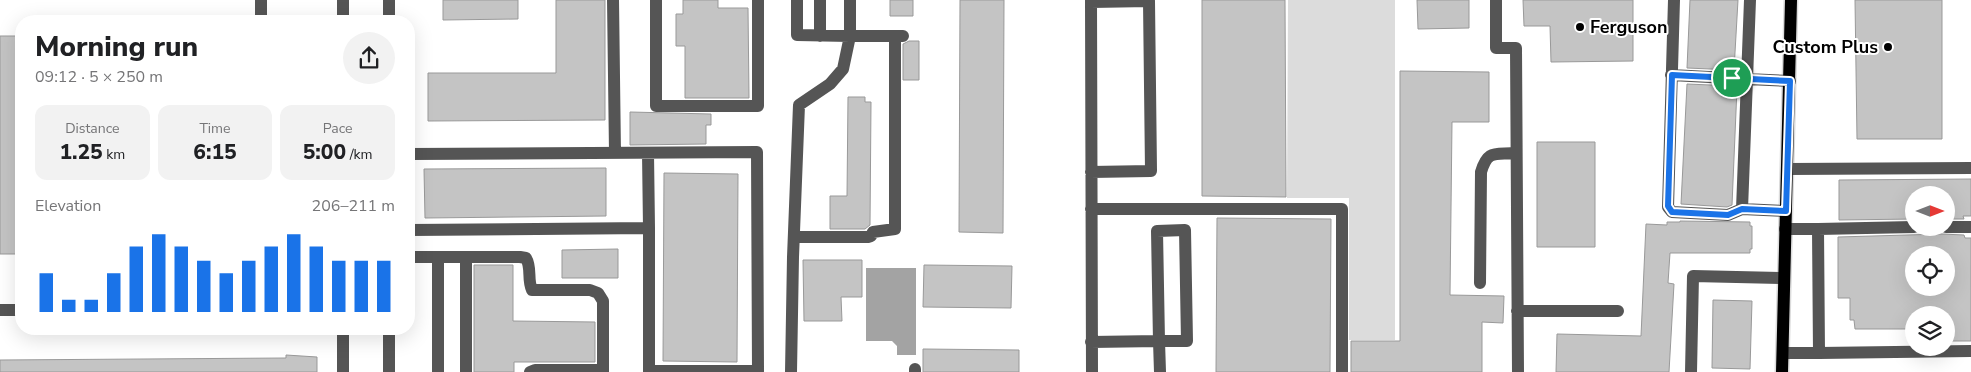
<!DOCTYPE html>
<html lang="en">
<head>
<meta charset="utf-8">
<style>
	:root { --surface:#fff; --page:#f2f2f2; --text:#202124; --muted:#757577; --accent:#1a73e8 }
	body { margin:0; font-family:"Nunito Sans",sans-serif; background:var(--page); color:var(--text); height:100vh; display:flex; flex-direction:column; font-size:19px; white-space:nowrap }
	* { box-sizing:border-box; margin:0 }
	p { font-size:16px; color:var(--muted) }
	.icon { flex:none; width:28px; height:28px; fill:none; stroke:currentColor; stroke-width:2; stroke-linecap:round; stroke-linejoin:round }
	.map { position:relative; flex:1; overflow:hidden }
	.panel { position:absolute; left:15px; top:15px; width:400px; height:320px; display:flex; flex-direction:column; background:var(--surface); border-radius:20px; box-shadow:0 5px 20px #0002 }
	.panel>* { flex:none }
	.needle { width:32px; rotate:90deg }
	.fabs { position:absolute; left:1905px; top:186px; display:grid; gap:10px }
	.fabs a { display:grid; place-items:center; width:50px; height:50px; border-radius:50%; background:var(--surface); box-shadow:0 5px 20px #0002; font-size:25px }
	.pin { position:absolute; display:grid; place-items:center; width:42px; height:42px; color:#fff; margin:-21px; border:2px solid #fff; border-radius:50%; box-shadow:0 1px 5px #0007 }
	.round { display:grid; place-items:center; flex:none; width:52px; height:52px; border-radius:26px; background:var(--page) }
	.head { display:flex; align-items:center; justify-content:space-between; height:85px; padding:0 20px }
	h1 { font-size:28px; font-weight:800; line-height:38px }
	.metrics { display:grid; grid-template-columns:repeat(3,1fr); gap:8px; height:85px; padding:5px 20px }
	.metrics div { display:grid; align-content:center; border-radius:12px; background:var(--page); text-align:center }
	.metrics b { font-size:21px; font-weight:800 }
	.metrics small { font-size:14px; font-weight:400 }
	.metrics p { font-size:14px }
	.chart { height:140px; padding:10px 20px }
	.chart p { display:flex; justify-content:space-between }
	.chart svg { width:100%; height:90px; margin-top:5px; stroke:var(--accent); stroke-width:6 }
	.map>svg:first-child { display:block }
</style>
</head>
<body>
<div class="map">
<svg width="1971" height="372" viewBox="0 0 1971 372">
	<rect width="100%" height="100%" fill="#fff"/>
	<!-- green -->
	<path fill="#dcdcdc" d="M1288,0H1395V340H1349V198H1287Z"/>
	<!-- water -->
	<path fill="#a3a3a3" d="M866,268H916V355H897V346L892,341H866Z"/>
	<!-- building -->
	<path fill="#c4c4c4" stroke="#999" fill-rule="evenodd" d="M443,0H518V19L443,20Z
		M556,0H605V120L428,121V73H556Z
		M683,0H718V8H748L749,98H685V46H676V14H683Z
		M890,0H913V16H890Z
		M960,0H1004L1003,233L959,232Z
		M1202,0H1285L1286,197L1202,196Z
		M1417,0H1469V28L1418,29Z
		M1523,0H1633V61L1551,62L1550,26H1524Z
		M1690,0H1738L1734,70L1687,68Z
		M1855,0H1942V139H1857Z
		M0,36H21V254H0Z
		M909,41H919V80H903V44Z
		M1400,71L1489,72V122H1452L1450,295L1504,296L1503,323L1482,322V372H1351V341H1400Z
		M1687,84L1734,86V88H1737L1732,205L1727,207L1681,204Z
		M848,97H865V102H871L870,225L865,229H830V196H847Z
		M630,112L711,114V125H706V144L630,145Z
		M1537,142H1595V247H1537Z
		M606,168V216L425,218L424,169Z
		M664,173L738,174L737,362L663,361Z
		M1971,179V216H1963L1964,219H1946V195H1914V219L1839,220V180Z
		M1217,218L1331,219L1330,372H1216Z
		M1680,221L1750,222V226H1752V249H1750V253H1670L1668,283L1674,284L1669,372H1556L1557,334L1641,336L1646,224L1667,225V222H1680Z
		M1942,234L1964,235L1965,238H1971V341H1946V315H1914V329H1855L1854,320H1850V298H1838V237ZM1914,255H1946V288H1914Z
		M618,249V278H562V250Z
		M803,260H862V297H841L842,321H804Z
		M474,265H513V321L595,322V362H514V372H474Z
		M924,265L1012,266L1011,308L923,307Z
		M1713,300L1752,301L1750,369L1712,368Z
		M923,349L1019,350V372H923Z
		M286,355L317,357V372H0V360L286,358Z"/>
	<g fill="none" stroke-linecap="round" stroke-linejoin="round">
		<!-- major casing -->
		<g stroke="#dbdbdb" stroke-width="15">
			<path id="major" d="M1782,372L1791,0"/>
		</g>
		<!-- minor -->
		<path stroke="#555" stroke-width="12" d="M261,0V21
			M389,0V21
			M613,0L615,153
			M656,0V106H758V0
			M797,0V35L850,36V0
			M1091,0L1092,372
			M1496,0V48H1516L1518,372
			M1674,0L1668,207L1672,212L1728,215L1742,209
			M1091,2L1149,1L1151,171L1091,172
			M343,21V0
			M820,36V0
			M1671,75L1747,79L1750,0
			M648,153L649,228
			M409,154L757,152L758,371H649V228L409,230
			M1787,169L1971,168
			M1091,209H1342V372
			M1786,211L1742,209L1747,79L1790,81
			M1946,227H1971
			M1818,229L1914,227
			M794,237H868L871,236L873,232L895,229V37
			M409,257H520L526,258C532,268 527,279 532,290H590L598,293L603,301V372
			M438,257V372
			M466,257V372
			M1480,283L1481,172C1488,149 1495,155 1516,153
			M0,310H21
			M1517,311H1618
			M343,329V372
			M389,329V372
			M1091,342L1159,341L1157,231L1185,230L1187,341H1159L1160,372
			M1783,353H1819L1818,229H1785
			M1819,353L1971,351
			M530,372L535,370H603
			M791,372L793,257L799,105L830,84L843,69L850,36H903
			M915,372V369
			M1691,372L1693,276L1784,278"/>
		<!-- major -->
		<use href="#major" stroke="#000" stroke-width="12"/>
	</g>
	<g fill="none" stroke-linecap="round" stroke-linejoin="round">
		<!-- route casing -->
		<g stroke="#fff" stroke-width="10">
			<path id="route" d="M1672,75L1790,81L1786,211L1742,209L1728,215L1672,212L1668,206Z"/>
		</g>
		<!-- route -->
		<use href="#route" stroke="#1a73e8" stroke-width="6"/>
	</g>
	<!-- markers -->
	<g fill="#000" stroke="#fff" stroke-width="2">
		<circle cx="1580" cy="27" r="5"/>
		<circle cx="1888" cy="47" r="5"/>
	</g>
	<g text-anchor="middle" stroke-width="4" stroke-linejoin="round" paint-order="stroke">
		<!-- poi labels -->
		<g font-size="18" font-weight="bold" fill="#000" stroke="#fff" text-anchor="start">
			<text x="1590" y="33">Ferguson</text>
			<text x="1878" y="53" text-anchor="end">Custom Plus</text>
		</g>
	</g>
</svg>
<div class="fabs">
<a><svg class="needle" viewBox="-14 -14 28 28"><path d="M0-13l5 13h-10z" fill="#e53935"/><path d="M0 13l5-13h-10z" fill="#757577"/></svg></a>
<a><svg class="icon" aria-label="locate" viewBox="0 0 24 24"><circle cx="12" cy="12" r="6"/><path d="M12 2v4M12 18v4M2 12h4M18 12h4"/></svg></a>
<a><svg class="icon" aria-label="layers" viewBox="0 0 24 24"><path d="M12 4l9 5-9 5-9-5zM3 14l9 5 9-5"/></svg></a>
</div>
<div class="pin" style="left:1732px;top:78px;background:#1e9e55"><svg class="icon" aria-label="arrive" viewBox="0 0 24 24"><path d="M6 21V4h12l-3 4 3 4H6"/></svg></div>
<section class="panel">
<div class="head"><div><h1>Morning run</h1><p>09:12 · 5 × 250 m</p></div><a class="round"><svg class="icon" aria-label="share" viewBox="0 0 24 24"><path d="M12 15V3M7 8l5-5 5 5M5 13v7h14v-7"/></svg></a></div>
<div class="metrics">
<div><p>Distance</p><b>1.25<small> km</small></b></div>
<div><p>Time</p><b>6:15</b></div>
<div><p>Pace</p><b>5:00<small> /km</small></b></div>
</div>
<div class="chart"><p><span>Elevation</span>206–211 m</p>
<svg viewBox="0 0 160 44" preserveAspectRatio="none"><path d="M5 44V25M15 44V38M25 44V38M35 44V25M45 44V12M55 44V6M65 44V12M75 44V19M85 44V25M95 44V19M105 44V12M115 44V6M125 44V12M135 44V19M145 44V19M155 44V19"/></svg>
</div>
</section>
</div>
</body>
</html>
